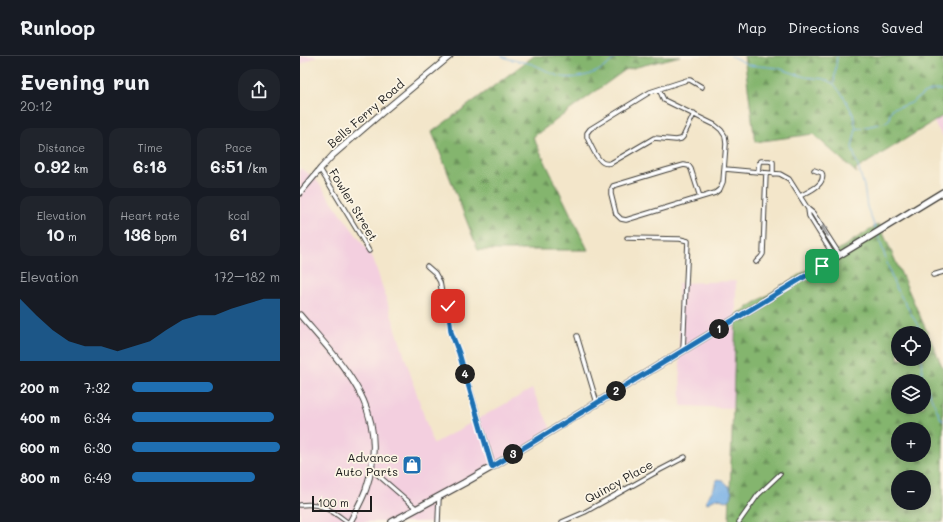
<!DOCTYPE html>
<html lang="en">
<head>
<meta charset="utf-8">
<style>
	:root { --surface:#171b24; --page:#20242c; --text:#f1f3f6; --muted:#9ea1a6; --line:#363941; --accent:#1f6fb2 }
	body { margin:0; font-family:Mali,sans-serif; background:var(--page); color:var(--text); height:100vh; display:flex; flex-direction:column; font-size:15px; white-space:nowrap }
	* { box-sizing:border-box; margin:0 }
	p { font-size:13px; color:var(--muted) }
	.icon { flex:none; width:22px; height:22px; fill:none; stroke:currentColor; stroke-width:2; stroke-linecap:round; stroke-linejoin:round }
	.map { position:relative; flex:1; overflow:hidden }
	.panel { display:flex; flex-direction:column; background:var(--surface); width:300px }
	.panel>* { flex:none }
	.buttons { position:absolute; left:591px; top:270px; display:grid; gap:8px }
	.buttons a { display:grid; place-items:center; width:40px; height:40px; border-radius:50%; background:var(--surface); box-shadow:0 2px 10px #0003; font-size:20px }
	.scale { position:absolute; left:12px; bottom:10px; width:60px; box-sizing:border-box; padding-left:4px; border:2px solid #1c1c1c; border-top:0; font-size:11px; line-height:14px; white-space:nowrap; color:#1c1c1c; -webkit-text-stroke:3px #fcf5e5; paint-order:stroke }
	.pin { position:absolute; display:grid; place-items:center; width:34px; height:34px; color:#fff; margin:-17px; border-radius:8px; box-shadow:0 2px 6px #0006 }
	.km { position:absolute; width:20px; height:20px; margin:-10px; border-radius:50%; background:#222; color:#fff; font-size:11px; line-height:20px; text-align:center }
	.round { display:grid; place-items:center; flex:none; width:42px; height:42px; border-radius:16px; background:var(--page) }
	.head { display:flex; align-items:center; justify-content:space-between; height:68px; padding:0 20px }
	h1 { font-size:22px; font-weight:700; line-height:30px }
	.figures { display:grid; grid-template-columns:repeat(3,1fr); gap:6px; height:68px; padding:4px 20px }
	.figures div { display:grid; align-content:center; border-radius:10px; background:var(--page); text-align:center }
	.figures b { font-size:17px; font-weight:700 }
	.figures small { font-size:11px; font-weight:400 }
	.figures p { font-size:11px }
	.chart { height:112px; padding:8px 20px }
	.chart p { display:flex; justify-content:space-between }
	.chart svg { width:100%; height:72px; margin-top:4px; fill:var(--accent); opacity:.7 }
	ul { padding:0 20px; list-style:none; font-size:13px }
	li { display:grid; grid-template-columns:64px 48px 1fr; align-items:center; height:30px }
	li i { height:10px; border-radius:5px; background:var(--accent) }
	header { display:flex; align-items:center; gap:24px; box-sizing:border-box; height:56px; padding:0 20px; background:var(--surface); border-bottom:1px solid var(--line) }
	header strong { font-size:19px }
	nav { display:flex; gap:22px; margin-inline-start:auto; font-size:14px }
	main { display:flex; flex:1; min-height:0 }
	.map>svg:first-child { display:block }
</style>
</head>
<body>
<header>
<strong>Runloop</strong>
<nav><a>Map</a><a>Directions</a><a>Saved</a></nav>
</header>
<main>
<section class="panel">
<div class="head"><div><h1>Evening run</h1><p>20:12</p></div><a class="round"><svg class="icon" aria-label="share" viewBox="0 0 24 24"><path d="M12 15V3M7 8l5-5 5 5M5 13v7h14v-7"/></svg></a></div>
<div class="figures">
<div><p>Distance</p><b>0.92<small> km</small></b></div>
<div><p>Time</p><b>6:18</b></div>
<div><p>Pace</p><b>6:51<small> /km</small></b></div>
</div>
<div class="figures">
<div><p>Elevation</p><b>10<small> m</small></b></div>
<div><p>Heart rate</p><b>136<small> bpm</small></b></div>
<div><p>kcal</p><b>61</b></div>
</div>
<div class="chart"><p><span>Elevation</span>172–182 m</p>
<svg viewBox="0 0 160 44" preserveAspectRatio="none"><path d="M0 44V6L10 16L20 25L30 32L40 35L50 35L60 38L70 35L80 32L90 25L100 19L110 16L120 16L130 12L140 9L150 6L160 6V44z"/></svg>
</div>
<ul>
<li><b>200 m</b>7:32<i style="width:55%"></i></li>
<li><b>400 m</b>6:34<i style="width:96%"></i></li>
<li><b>600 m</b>6:30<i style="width:100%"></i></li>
<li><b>800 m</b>6:49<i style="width:83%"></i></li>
</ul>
</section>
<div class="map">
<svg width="643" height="466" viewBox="0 0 643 466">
	<defs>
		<pattern id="forest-firs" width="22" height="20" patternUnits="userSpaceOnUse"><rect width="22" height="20" fill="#84b56e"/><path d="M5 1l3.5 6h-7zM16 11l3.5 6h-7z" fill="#6b925a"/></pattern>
	</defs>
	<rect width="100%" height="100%" fill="#fcf5e5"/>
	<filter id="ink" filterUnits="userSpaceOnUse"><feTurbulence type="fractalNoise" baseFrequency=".025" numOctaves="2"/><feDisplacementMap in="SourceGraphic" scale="8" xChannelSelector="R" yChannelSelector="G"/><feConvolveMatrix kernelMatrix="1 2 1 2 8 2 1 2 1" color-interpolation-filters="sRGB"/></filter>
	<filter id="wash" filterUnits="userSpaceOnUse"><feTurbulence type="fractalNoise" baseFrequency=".012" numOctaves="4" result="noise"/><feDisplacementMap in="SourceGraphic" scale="16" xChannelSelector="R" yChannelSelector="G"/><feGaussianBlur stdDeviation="0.9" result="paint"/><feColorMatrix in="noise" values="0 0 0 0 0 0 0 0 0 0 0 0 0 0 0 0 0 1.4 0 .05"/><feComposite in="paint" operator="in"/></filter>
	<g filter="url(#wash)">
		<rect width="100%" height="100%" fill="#f3e6ca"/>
		<!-- built -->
		<path fill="#f3cfdf" d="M0,0H17L0,9Z
			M643,60V81L633,65Z
			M0,112L15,122L73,202L133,388L232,333L252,375L132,447L135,466H0Z
			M436,225V266L433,352L381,350L378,227Z"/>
		<!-- forest -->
		<path fill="url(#forest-firs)" stroke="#506845" fill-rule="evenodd" d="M234,0H380L325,14L233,81L288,194H178L132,76Z
			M444,0H643V60L555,114L557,117L513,78L455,86Z
			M579,168L643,312V466H429L436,259ZM598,277H624V303H598ZM598,325H624V351H598ZM598,373H624V399H598ZM598,421H624V447H598Z"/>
		<!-- water -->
		<path fill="#74aee5" stroke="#486580" d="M418,423C426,425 432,432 432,440C429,447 424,445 418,442L407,447L406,444L414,432L416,425Z"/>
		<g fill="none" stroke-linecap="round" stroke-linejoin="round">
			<!-- stream -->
			<path stroke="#74aee5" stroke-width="1" d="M202,0C211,5 222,5 232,8C241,11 249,17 258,20C272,24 291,20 303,12C308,9 313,4 317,0
				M431,0L449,9L478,12L505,21L524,23L534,28L544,41L553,58L556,73L552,91L564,130L567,151L576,174
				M534,27L537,0
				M556,73L584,67L589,64L590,57L593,52L603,50L611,47L623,38L634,34H643
				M578,179L594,228L617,268L621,277
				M621,303C621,325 633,344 641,363L643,365"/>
		</g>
	</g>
	<g filter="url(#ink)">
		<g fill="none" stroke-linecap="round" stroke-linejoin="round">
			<!-- street casing -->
			<g stroke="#3c3a36" stroke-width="5.5">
				<path id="street" d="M359,33L362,40L364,44L415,69L421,74L425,80L426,88L423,126L420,133L415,137L326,164L321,163L316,158L311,138V134L313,130L366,114L384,109L389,110L391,113L400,141
					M394,58L383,81L381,83L376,84L354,82L311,107C308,108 307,108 304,107C298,105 290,88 287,81V77L290,73L350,36L387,24H390L402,31
					M20,113L57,174L69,195
					M425,113L480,118L489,123L508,153L509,160L535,202
					M458,116L459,107L461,105H469L473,106V118
					M500,140C509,135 526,129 522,117L514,114
					M508,153L513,157L540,199
					M327,182L380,183L388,185L383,294
					M456,206L461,201L463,198L466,117
					M127,210L135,217L140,226L142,238L148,250L151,276L159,297L191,403L192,411
					M633,219L643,216
					M277,280L297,347
					M71,413L117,453
					M0,449C21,446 31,454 47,466
					M138,466L139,441
					M262,466L285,456L360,414L385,401
					M439,466L458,439L480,418"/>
			</g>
			<!-- secondary casing -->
			<g stroke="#3c3a36" stroke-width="7">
				<path id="secondary" d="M0,137L21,112L33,99L84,55L150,0
					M0,259C46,313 92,356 66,433C62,444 56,455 50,466"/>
			</g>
			<!-- primary casing -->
			<g stroke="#3c3a36" stroke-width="8">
				<path id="primary" d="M92,466L164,427L192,411L643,136"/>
			</g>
			<!-- street -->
			<use href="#street" stroke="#fff" stroke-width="3.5"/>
			<!-- secondary -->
			<use href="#secondary" stroke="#fff" stroke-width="5"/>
			<!-- primary -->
			<use href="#primary" stroke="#fff" stroke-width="5.5"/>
		</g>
		<!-- one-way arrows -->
		<defs><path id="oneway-shaft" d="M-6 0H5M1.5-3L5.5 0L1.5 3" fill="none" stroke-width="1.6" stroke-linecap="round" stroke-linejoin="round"/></defs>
		<use stroke="#999" href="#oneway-shaft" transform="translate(525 175) rotate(-121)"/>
	</g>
	<g fill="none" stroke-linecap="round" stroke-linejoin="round" filter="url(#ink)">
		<!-- route casing -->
		<g stroke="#fff" stroke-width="8">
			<path id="route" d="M148,250L151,276L159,297L192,411L522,210"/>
		</g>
		<!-- route -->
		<use href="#route" stroke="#1f6fb2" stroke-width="5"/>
	</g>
	<!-- icons -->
	<defs>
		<g id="shop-square" transform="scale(1)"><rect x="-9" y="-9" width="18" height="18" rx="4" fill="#1f6fb2" stroke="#fcf5e5"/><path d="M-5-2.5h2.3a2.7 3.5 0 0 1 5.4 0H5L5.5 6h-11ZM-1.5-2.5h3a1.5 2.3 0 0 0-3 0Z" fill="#fff"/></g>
	</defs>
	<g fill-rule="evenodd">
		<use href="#shop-square" x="112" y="409"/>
	</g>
	<g text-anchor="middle" stroke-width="3.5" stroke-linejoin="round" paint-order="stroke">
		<!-- street labels -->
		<g font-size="12" fill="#1c1c1c" stroke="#fcf5e5">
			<text transform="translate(66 58) rotate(-41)" y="4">Bells Ferry Road</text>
			<text transform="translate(53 149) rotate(59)" y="4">Fowler Street</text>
			<text transform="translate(319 426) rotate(-29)" y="4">Quincy Place</text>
		</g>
		<!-- poi labels -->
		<g font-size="12" fill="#1c1c1c" stroke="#fcf5e5" text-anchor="end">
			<text x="98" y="406">Advance<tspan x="98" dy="14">Auto Parts</tspan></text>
		</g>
	</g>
</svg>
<div class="buttons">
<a><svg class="icon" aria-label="locate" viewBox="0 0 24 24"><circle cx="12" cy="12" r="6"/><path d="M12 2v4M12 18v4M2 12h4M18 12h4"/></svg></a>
<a><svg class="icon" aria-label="layers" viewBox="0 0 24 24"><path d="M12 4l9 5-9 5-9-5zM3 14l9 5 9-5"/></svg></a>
<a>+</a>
<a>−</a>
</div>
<div class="scale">100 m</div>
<div class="pin" style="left:522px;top:210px;background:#1e9e55"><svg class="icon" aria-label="arrive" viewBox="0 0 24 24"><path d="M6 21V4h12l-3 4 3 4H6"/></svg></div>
<div class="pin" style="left:148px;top:250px;background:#d93025"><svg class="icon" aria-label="check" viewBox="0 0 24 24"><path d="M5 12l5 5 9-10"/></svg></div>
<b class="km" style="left:419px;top:273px">1</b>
<b class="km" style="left:316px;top:335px">2</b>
<b class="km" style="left:213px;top:398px">3</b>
<b class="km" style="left:165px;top:318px">4</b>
</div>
</main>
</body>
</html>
